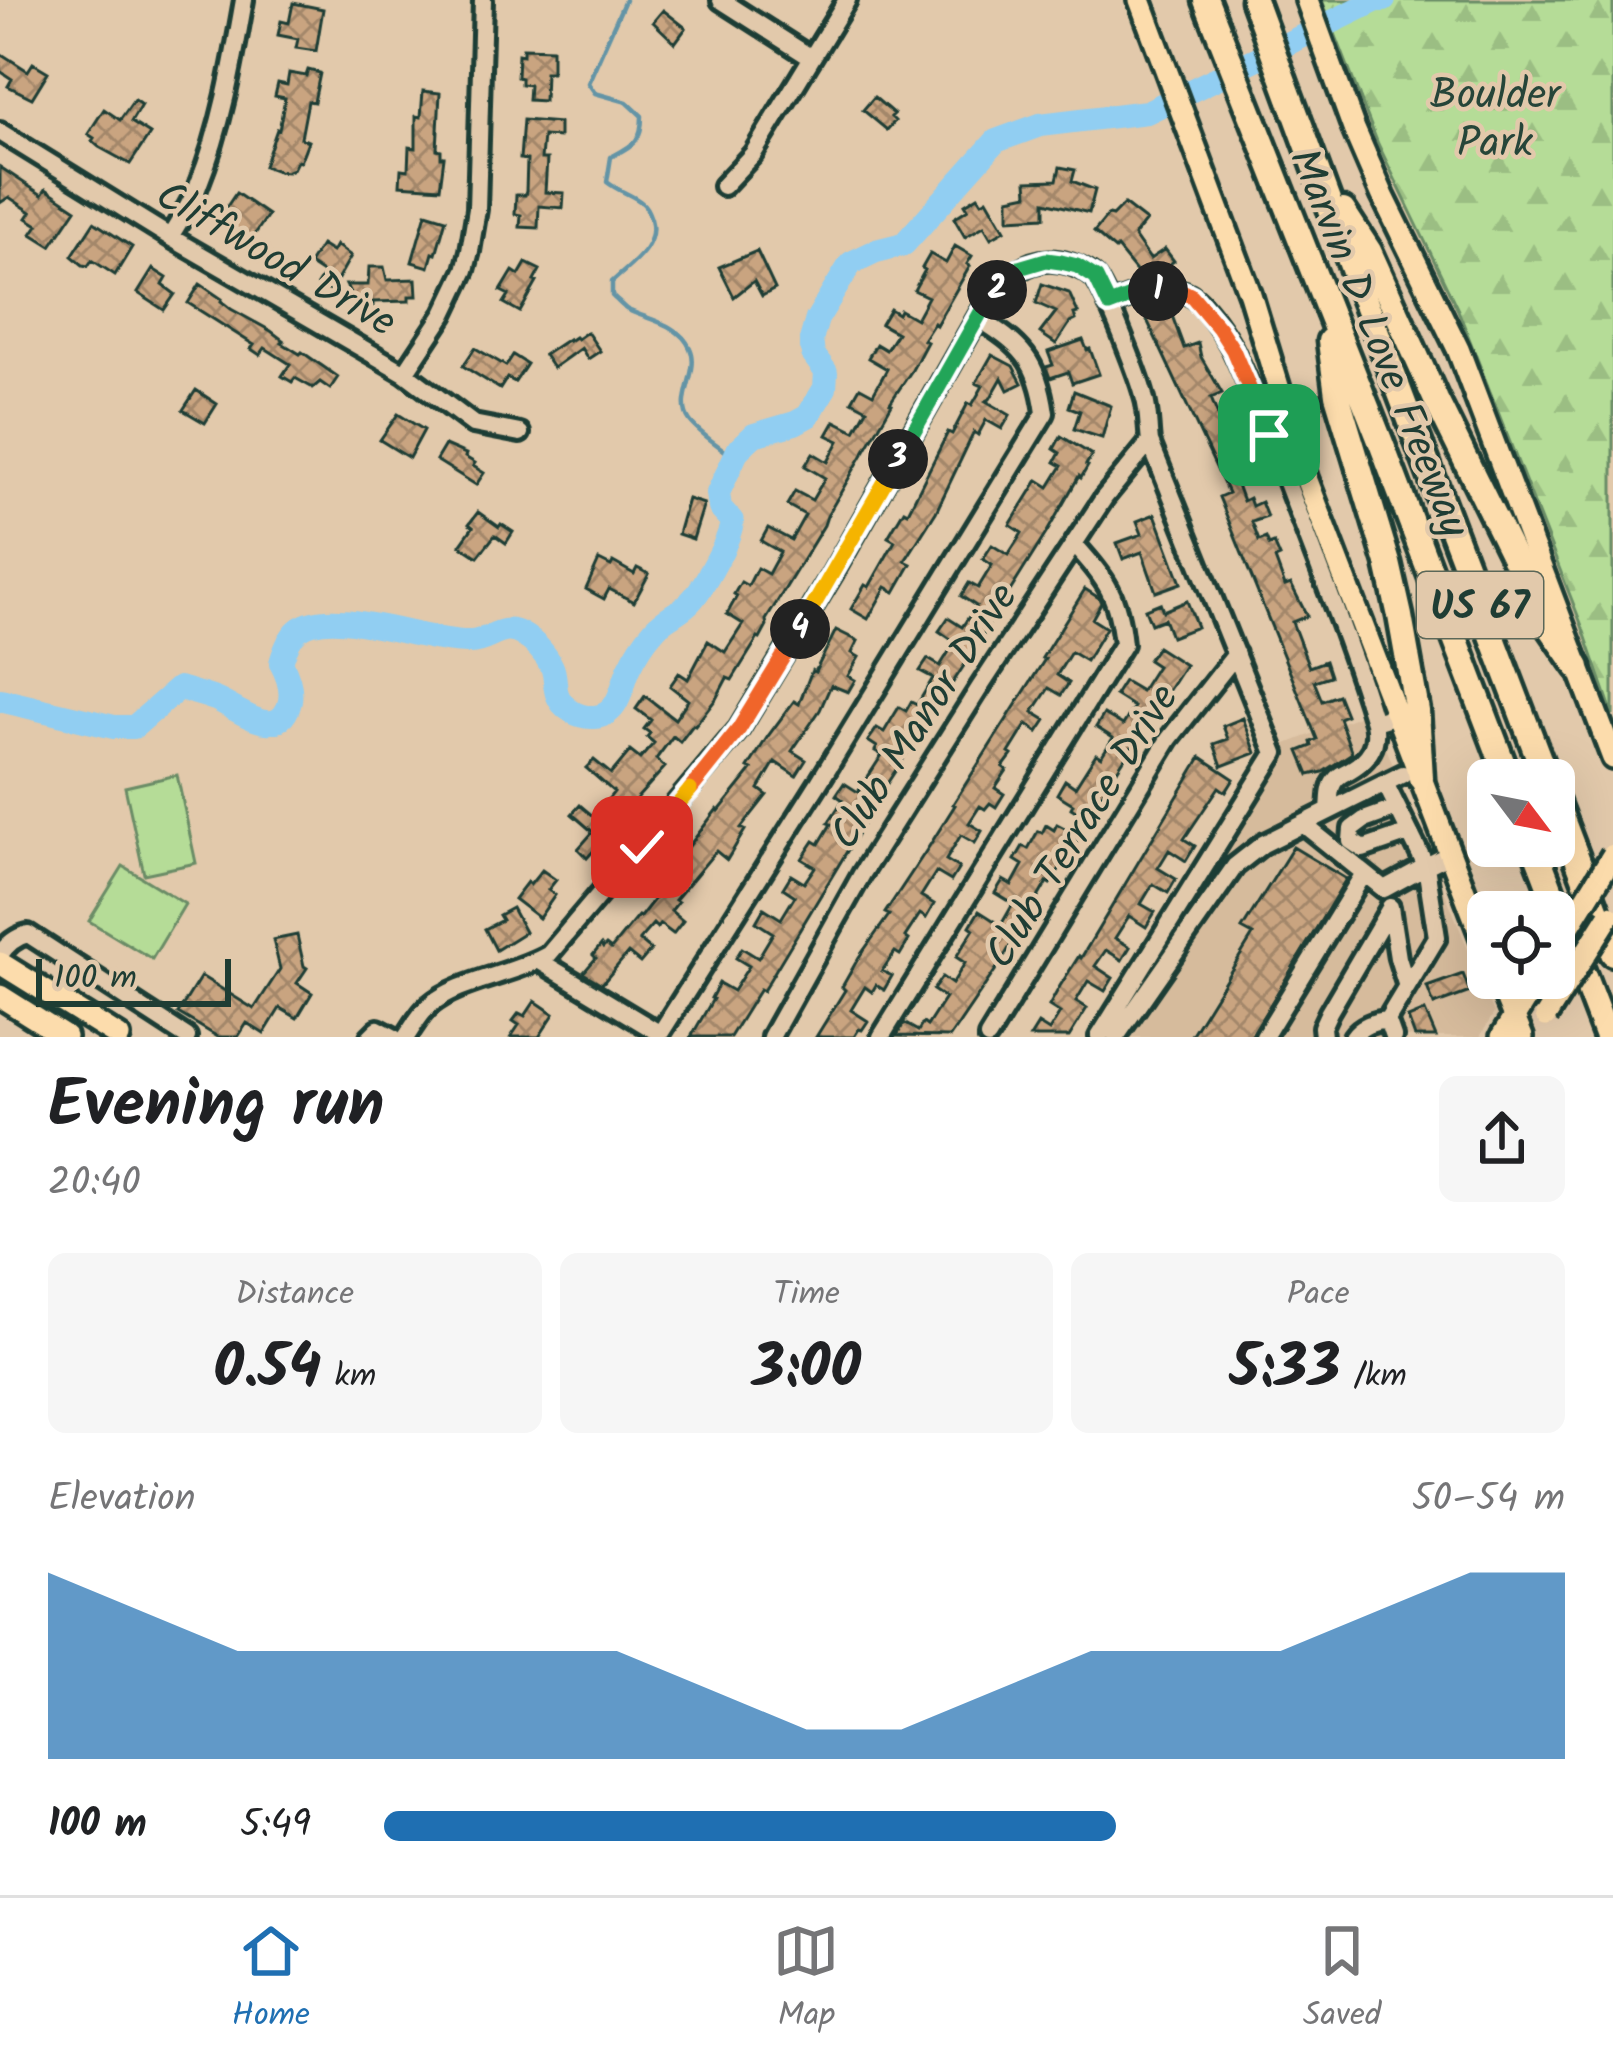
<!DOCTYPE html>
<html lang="en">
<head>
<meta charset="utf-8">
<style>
	:root { --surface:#fff; --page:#f6f6f6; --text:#202124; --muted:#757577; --line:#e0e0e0; --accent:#1f6fb2 }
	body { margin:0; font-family:Kalam,sans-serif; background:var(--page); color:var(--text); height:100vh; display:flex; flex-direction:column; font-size:45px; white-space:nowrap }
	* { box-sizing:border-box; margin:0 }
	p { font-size:39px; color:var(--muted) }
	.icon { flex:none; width:66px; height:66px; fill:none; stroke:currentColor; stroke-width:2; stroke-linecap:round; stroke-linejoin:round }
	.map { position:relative; height:1037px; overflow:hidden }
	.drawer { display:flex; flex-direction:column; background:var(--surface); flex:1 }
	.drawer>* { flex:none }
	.needle { width:78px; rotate:122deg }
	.buttons { position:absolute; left:1467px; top:759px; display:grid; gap:24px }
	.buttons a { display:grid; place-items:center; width:108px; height:108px; border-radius:18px; background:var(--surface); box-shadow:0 12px 48px #0002; font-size:60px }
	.scale { position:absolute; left:36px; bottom:30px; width:195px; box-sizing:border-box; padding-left:12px; border:6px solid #1f3d34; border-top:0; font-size:33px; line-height:42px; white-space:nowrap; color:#1f3d34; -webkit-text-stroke:9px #e2c9ab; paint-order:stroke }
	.pin { position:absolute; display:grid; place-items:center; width:102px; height:102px; color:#fff; margin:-51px; border-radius:24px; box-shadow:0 6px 18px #0006 }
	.km { position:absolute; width:60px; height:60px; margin:-30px; border-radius:50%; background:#222; color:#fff; font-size:33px; line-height:60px; text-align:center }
	.round { display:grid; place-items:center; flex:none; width:126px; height:126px; border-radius:18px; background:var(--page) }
	.summary { display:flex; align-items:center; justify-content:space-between; height:204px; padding:0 48px }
	h1 { font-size:66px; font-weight:700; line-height:90px }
	.figures { display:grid; grid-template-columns:repeat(3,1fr); gap:18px; height:204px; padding:12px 48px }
	.figures div { display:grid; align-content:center; border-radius:18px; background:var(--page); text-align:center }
	.figures b { font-size:60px; font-weight:700 }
	.figures small { font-size:33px; font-weight:400 }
	.figures p { font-size:33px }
	.chart { height:336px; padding:24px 48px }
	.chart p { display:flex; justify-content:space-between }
	.chart svg { width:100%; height:216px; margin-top:12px; fill:var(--accent); opacity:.7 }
	ul { padding:0 48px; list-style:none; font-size:39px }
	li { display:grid; grid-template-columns:192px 144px 1fr; align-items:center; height:90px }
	li i { height:30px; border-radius:15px; background:var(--accent) }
	.dock { display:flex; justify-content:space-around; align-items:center; height:168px; border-top:3px solid var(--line); background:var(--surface); font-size:33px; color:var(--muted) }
	.dock a { display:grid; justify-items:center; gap:6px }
	.dock .on { color:var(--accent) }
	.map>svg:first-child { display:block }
</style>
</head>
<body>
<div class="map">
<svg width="1613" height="1037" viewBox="0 0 1613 1037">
	<defs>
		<pattern id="forest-firs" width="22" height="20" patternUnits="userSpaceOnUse" patternTransform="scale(3)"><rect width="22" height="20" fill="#b5dc97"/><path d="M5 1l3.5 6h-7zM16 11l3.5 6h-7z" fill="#9bbe83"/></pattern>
		<pattern id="building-cross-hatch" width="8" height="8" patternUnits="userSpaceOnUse" patternTransform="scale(3)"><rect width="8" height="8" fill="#c9a480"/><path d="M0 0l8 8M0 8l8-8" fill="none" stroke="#a3876a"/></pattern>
	</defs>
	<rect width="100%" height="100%" fill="#e2c9ab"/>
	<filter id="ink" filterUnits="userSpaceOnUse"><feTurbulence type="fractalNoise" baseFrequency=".00833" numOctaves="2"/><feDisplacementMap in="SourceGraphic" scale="24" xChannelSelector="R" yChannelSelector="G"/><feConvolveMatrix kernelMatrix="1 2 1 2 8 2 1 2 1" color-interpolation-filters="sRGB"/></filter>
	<g filter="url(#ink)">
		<!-- built -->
		<path fill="#d6bb9c" d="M1371,711L1494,1013L1480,1037H1105L1284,745Z"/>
		<!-- grass -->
		<path fill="#b5dc97" stroke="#6a8c66" stroke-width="3" d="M177,775L196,863L144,874L125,787Z
			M123,866L185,904L152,959L89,921Z"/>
		<!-- forest -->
		<path fill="url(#forest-firs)" stroke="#6a8c66" stroke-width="3" d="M1322,0H1613V715L1582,626L1458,310L1378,144Z"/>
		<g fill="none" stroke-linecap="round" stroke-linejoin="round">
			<!-- stream -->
			<path stroke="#6394a6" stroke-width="4.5" d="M625,0L588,83L595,93L627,102L642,116C642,142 633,145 611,157L607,182C618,191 631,194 641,202C647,206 649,213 651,219C659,247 631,264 612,282V296C614,298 624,307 626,309C647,320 679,323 690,348C701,371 674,400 690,421C701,435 720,446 734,458"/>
			<!-- river -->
			<path stroke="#91cef2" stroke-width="24" d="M0,700L114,727H134L179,688C191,692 204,695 215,699C236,707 274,741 288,708C294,693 288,676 281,663C284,652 289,638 298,630C331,603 428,644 470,642C489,642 501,623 521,634C534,641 546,654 552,667C556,676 554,685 557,694C562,709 579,718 594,717C620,715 621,687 629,669C635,656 645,640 654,630C663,618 680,613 690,602C703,589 731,538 732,521L720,508L718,493L738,450L754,435L795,423L808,416L825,388L826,372L813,354L811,340L817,319L851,263L876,251L904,244L996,141L1040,125L1147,112L1377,0H1384"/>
		</g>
		<!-- building -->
		<path fill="url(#building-cross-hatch)" stroke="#1f3d34" stroke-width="3" d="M293,3L323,9L316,51L296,48L298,39L278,35L281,21L289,23Z
			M663,10L686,28L675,43L653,22Z
			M523,48L552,49V72H545L544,101L528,100L529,85L521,84V78L517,77L518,54L523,55Z
			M0,53L28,71L33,63L48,72L32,98L8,86L12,79L0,71Z
			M308,70L320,73L314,102L308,101L301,138L308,141L300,162L297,161L293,169L286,172L278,171L264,166L277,129L279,130L285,98L275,96L278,83L287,85L289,73L306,76Z
			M423,91L440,93L437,149L441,150V157H444L440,188L400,185L401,169L408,170L409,147L416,148V116L421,117Z
			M874,97L894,114L891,117L895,121L887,130L863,110Z
			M134,100L141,105L131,122L150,134L130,164L99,147L92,141L94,138L88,134L104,109L120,120Z
			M523,120L559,123V137L543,136L541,159H547L545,192L564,193L563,208L539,206L538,228L520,227L521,215L515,214L516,195H525L526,191L527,160L520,159Z
			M0,167L42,195L46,189L76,209L51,246L32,234L38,225L27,218L31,212L9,197L0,203Z
			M1060,167L1075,170L1072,181L1095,190L1089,213L1045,202V217L1009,219V198L1028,194L1027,181L1057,180Z
			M236,193L268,215L249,243L217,221Z
			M978,196L982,202L987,199L1005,230L991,238L984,226L965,237L954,218L968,209L965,204Z
			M1124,204L1146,221L1134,236L1150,259L1165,249L1174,261L1151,278L1143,280L1117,248L1115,250L1094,232L1108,215L1112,216Z
			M426,213L446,219L436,254L433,253L429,267L412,262Z
			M94,222L132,247L115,275L92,260L88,266L83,265L72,256Z
			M321,245L332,252L336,245L351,256L331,291L317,285L324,274L309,264Z
			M955,246L972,256L967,264L970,266L936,325L934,323L923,340L927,342L912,370L890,403L892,404L827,516L824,525L766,620L767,626L760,639L758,638L732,680L727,678L716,699L695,726L693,725L680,742L673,736L656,759L665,767L601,838L603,840L587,858L578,849L593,832L572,814L580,805L594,817L614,792L586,768L594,760L611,774L630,751L640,759L654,743L647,737L650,733L644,729L651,720L636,709L645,696L675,719L688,700L670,686L679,673L688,679L708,641L725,652L743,624L727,614L737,596L734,594L741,582L748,586L757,568L768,574L780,552L761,541L768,528L791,540L805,515L787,505L795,491L812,500L825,478L805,466L813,453L828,462L839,441L827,435L835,421L855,431L867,409L852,401L860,387L873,394L887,369L868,358L876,344L886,350L897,333L881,324L890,309L898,314L900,310L916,319L928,297L914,290L925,270L922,268L930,254L946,263Z
			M757,251L775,289L762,296L754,281L734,297L719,267Z
			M526,263L540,270L534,281L537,282L520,312L504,303L509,295L501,291L513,271L519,275Z
			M369,267H384L387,280L416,279L417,296H409V301L373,302V306L353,307L352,297L346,285H368Z
			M153,269L167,278L163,285L175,294L164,310L138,293Z
			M200,284L222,299L221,301L231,309L271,331L284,341L282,343L300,354L302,352L338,377L330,389L320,382L313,388L295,378L292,382L282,376L290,364L265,348L260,355L251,349L254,345L188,303Z
			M1042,284L1069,293L1078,313L1074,314L1076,320L1070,323L1056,344L1040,333L1056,312L1036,303Z
			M1167,302L1184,348L1198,343L1201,357L1222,393L1211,398L1222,426L1231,422L1245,463L1263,458L1269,472L1258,477L1256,473L1236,482L1243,501L1249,498L1252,506L1261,502L1267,517L1252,522L1259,541L1266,538L1269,545L1274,543L1280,557L1275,559L1285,586L1291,584L1307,616L1292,622L1309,667L1325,661L1330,676L1314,681L1322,701L1338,695L1346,715L1339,718L1352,753L1323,772L1309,775L1299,751L1312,746L1311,742L1317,739L1219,497L1228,493L1141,307Z
			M587,332L600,351L588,359L581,348L553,368L544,355L568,339L569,341L575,337L577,339Z
			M1083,340L1087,350L1090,349L1099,374L1072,383L1068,372L1050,378L1046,367L1053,365L1048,352Z
			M475,348L506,366L513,355L527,364L515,382L507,378L500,389L463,366Z
			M992,355L1013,366L1022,383L1008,390L1002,378L990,399L986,401L1010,415L1002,429L986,420L978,435L974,432L936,512L905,561L911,564L895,592L886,587L868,619L851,609L865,585L869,587L895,541L888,537L904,510L908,512L948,432L952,434L968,403L972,405L983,386L976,383Z
			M196,390L217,404L205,423L183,410Z
			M1074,391L1111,406L1102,438L1074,429L1080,411L1069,407Z
			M398,414L424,430L409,458L380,440Z
			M1061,436L1092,455L1086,465L1088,466L1081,478L1079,476L1047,532L1007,596L1004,594L993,612L995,613L980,641L862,822L864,823L763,991L760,989L730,1037H691L713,999L711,998L719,983L733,991L749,966L736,958L742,948L758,958L773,933L756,922L764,908L781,919L795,896L783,888L791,875L804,883L815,867L802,859L814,841L819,844L831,824L828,823L843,800L836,795L844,783L858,792L882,755L875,751L877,747L868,741L877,728L884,732L899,707L906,711L911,702L917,705L933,678L920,671L928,659L940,666L955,642L939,631L948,618L962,627L976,606L961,596L969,583L978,588L992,565L983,559L992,545L1008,555L1022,533L1010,525L1038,480L1049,487L1062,466L1055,462L1060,453L1054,449Z
			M445,445L466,454L465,457L475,463L473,466L484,473L476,485L436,460Z
			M688,499L704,504L693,539L678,534Z
			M478,512L499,527L501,524L513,532L506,543L495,535L478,557L460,545L473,527L469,524Z
			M1155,514L1181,583L1156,592L1142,552L1123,559L1117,543L1142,534L1137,521Z
			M599,560L611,566L613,562L634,574L637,568L649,574L634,602L609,589L604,599L586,589Z
			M1085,589L1099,598L1101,603L1092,619L1106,628L1086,661L1071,652L1057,675L1069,683L1061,695L1049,688L1033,712L1046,720L1038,732L1027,724L1009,753L1012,755L1003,767L1007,770L995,788L1004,794L996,807L990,803L985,809L980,806L969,823L982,831L975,843L961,835L946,860L959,868L951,881L936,872L921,896L934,904L926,918L920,914L905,937L909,940L900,955L895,952L882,971L892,976L884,990L876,985L872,992L865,987L851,1010L868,1021L862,1030L859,1029L854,1037H816L845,990L842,987L859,957L889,915L885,913L928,848L955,805L953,804L1045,659L1042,658Z
			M1187,601L1197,627L1171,637L1164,619L1151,624L1145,609L1160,603L1163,611Z
			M836,630L858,641L852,653L859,657L848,676L855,680L848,692L831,685L820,710L792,751L806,760L796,776L775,762L759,789L767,795L741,828L745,830L727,860L716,851L675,900L678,902L671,911L683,921L673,934L660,924L657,928L653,924L639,940L651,950L640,963L628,953L602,984L583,973L596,958L593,955L601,945L603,948L606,945L611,949L638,916L640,917L670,879L665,874L674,863L672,861L680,852L683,854L717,809L719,811L752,770L748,768L768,736L794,701L799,704L812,670L815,672Z
			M1157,647L1185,665L1097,801L1094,807L1096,809L1090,820L1071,808L1073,804L1057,794L1065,780L1075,787L1096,754L1101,757L1113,738L1096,727L1104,714L1123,725L1134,707L1115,695L1124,681L1141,691L1157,666L1148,660Z
			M1243,718L1256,753L1222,766L1214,744L1228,739L1223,726Z
			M1201,757L1234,779L1226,792L1219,787L1184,839L1195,846L1186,861L1169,850L1158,868L1176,879L1168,893L1153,884L1141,904L1155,912L1146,927L1129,916L1115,938L1130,947L1122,960L1106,950L1095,966L1113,978L1105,991L1088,981L1076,1001L1087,1008L1069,1037H1030L1038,1024L1049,1031L1060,1013L1049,1006L1060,986L1079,956L1081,958Z
			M1057,824L1078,835L1075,839L1077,841L1050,884L1047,882L1001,962L950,1037L897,1036L904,1023L918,1031L923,1023L927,1026L945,998L933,990L942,977L952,984L965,963L956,957L974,929L970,926L979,911L1001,925L1013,904L995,893L1003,880L1012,885L1023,865L1015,860L1023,846L1028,849L1038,831L1042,833L1046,825L1054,830Z
			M1293,847L1346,879L1251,1037H1190L1253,935L1242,929Z
			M542,870L556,880L548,890L555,895L539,918L514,899L527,882L530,885Z
			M512,908L525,932L496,950L485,929L502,920L499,915Z
			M297,935L304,966L307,968L297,983L312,993L297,1018L280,1008L264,1034L247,1023L238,1037H218L178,1013L201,976L254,1009L280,969L273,940Z
			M1463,974L1470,992L1434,1005L1427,987Z
			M535,1001L554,1014L539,1037H511L519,1025L513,1021L519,1013L525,1016Z
			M1425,1011L1436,1037H1415L1408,1018Z"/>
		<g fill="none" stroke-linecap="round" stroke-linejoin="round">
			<!-- minor casing -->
			<g stroke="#1f3d34" stroke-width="26">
				<path id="minor" d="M721,0L810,57
					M0,132L170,237L405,373L473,424L520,433
					M723,186L753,154L847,0
					M170,237C180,220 191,204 198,186C222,127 233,63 244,0
					M1109,305C1131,297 1165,281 1189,294C1203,301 1227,337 1234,352C1259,404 1278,460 1299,514C1325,583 1353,652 1374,722L1397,715
					M405,373L444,314L465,270L470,251L477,209L483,0
					M1385,783L1403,774
					M1397,808L1364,820L1352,829L1351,841L1363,849L1409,833
					M1329,811C1330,802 1329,789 1334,782C1338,775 1343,774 1350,770C1369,759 1379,745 1374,722
					M1303,824L1384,889L1426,866L1437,937L1387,1020C1375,1021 1360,1026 1353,1037
					M1390,907L1398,958L1407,987
					M0,955C7,944 15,937 28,934L187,1037
					M538,960L659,1033
					M1387,1020L1393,1037
					M370,1037L378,1029L393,1037
					M406,1037C413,1027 420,1013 430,1005C459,980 514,975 549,954L739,729L833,573L981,312C1003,281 1027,250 1070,264C1078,267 1088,271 1094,277C1105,288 1139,377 1144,396C1149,411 1148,427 1150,442L1275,753L1099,1037
					M658,1037L818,784L1045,413C1038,360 1021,345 978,318
					M771,1037L862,874L980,687L1104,498L1150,442
					M881,1037L1123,644C1118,595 1107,581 1075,545
					M988,1037L1169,739L1236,654
					M1116,1037L1235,866L1263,844L1385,783L1426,866L1450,854
					M1264,1037L1363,875
					M1323,1037L1322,1027L1329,1012L1390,908"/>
			</g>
			<!-- major casing -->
			<g stroke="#1f3d34" stroke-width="30">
				<path id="major" d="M1140,0L1250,294L1306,478L1488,953
					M1307,0L1354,129L1383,196L1458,349L1613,758
					M1554,952L1563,936
					M0,963L119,1037
					M1498,978L1522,1037
					M0,996L65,1037
					M1502,1037L1538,978"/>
			</g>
			<!-- highway casing -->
			<g stroke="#1f3d34" stroke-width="33">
				<path id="highway" d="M1206,0L1381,443L1509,780
					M1254,0L1360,288L1547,780
					M1343,211L1369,251L1436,400L1542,615L1578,667
					M1330,341L1337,395L1388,563L1400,616L1417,711L1421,778
					M1554,798L1613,953
					M1534,846L1607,1037"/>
			</g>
			<!-- minor -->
			<use href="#minor" stroke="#e2c9ab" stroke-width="16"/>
			<!-- major -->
			<use href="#major" stroke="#fcdcac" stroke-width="21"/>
			<!-- highway -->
			<use href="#highway" stroke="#fcdcac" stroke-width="24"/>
			<!-- major-bridge casing -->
			<g stroke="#1f3d34" stroke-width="30" stroke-linecap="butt">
				<path id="major-bridge" d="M1563,936L1613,855
					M1546,1016L1609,916"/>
			</g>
			<!-- major-bridge -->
			<use href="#major-bridge" stroke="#fcdcac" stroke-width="21"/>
		</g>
	</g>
	<g fill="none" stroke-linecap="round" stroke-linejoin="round" filter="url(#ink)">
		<!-- split-1 casing -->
		<g stroke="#fff" stroke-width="24">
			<path id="split-1" d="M1158,291L1184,292L1192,296L1219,328L1233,350L1269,435"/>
		</g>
		<!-- split-2 casing -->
		<g stroke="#fff" stroke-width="24">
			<path id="split-2" d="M997,290L1019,268L1046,260L1061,262L1077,266L1096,278L1109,305L1143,292L1158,291"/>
		</g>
		<!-- split-3 casing -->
		<g stroke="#fff" stroke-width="24">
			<path id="split-3" d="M898,459L981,312L997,290"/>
		</g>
		<!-- split-4 casing -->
		<g stroke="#fff" stroke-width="24">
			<path id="split-4" d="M800,629L898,459"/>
		</g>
		<!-- split-5 casing -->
		<g stroke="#fff" stroke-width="24">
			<path id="split-5" d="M690,790L739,729L800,629"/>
		</g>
		<!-- split-6 casing -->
		<g stroke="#fff" stroke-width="24">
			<path id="split-6" d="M642,847L690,790"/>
		</g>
		<!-- split-1 -->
		<use href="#split-1" stroke="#f0652b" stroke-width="15"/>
		<!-- split-2 -->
		<use href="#split-2" stroke="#22a559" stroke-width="15"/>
		<!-- split-3 -->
		<use href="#split-3" stroke="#22a559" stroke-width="15"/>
		<!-- split-4 -->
		<use href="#split-4" stroke="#f5b400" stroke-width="15"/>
		<!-- split-5 -->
		<use href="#split-5" stroke="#f0652b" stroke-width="15"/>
		<!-- split-6 -->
		<use href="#split-6" stroke="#f5b400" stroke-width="15"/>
	</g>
	<g text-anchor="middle" stroke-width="9" stroke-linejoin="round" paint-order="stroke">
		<!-- shield labels -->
		<rect fill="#e2c9ab" stroke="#5a6758" stroke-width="3" x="1417" y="572" width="126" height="66" rx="9"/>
		<g font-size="39" font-weight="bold" fill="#1f3d34">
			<text x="1480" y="619">US 67</text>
		</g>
		<!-- park labels -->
		<g font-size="42" fill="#264539" stroke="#e2c9ab">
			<text x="1495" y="108">Boulder<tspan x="1495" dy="48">Park</tspan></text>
		</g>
		<!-- street labels -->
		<g font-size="42" fill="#1f3d34" stroke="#e2c9ab">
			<text transform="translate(277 257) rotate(30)" y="15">Cliffwood Drive</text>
			<text transform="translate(1381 342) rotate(68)" y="15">Marvin D Love Freeway</text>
			<text transform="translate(922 715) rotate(-57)" y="15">Club Manor Drive</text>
			<text transform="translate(1080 825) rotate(-58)" y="15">Club Terrace Drive</text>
		</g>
	</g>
</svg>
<div class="buttons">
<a><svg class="needle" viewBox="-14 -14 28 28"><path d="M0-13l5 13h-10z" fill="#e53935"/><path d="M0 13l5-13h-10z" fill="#757577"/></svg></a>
<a><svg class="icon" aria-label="locate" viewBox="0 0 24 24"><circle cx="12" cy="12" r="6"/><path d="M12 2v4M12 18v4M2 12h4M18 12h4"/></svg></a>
</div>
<div class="scale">100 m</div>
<div class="pin" style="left:1269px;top:435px;background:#1e9e55"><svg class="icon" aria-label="arrive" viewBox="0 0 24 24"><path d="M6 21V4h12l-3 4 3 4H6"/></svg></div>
<div class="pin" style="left:642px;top:847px;background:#d93025"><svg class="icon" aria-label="check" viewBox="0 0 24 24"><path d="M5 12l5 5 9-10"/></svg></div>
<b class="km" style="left:1158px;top:291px">1</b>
<b class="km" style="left:997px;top:290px">2</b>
<b class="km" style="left:898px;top:459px">3</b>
<b class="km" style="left:800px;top:629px">4</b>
</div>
<section class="drawer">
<div class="summary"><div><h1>Evening run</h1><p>20:40</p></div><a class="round"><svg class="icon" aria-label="share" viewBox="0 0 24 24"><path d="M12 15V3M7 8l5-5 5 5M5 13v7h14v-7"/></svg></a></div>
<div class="figures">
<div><p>Distance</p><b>0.54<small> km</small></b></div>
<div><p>Time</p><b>3:00</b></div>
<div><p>Pace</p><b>5:33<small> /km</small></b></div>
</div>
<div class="chart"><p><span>Elevation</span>50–54 m</p>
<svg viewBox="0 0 160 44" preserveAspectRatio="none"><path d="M0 44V6L10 14L20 22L30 22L40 22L50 22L60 22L70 30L80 38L90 38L100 30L110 22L120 22L130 22L140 14L150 6L160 6V44z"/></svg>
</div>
<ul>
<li><b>100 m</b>5:49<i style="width:62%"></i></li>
</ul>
</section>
<nav class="dock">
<a class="on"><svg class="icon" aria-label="home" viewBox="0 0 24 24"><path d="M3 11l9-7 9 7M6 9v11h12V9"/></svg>Home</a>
<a><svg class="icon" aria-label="map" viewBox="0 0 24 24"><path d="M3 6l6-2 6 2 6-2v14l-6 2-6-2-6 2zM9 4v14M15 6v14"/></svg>Map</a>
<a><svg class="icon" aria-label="saved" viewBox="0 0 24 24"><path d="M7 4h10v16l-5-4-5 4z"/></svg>Saved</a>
</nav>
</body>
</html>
